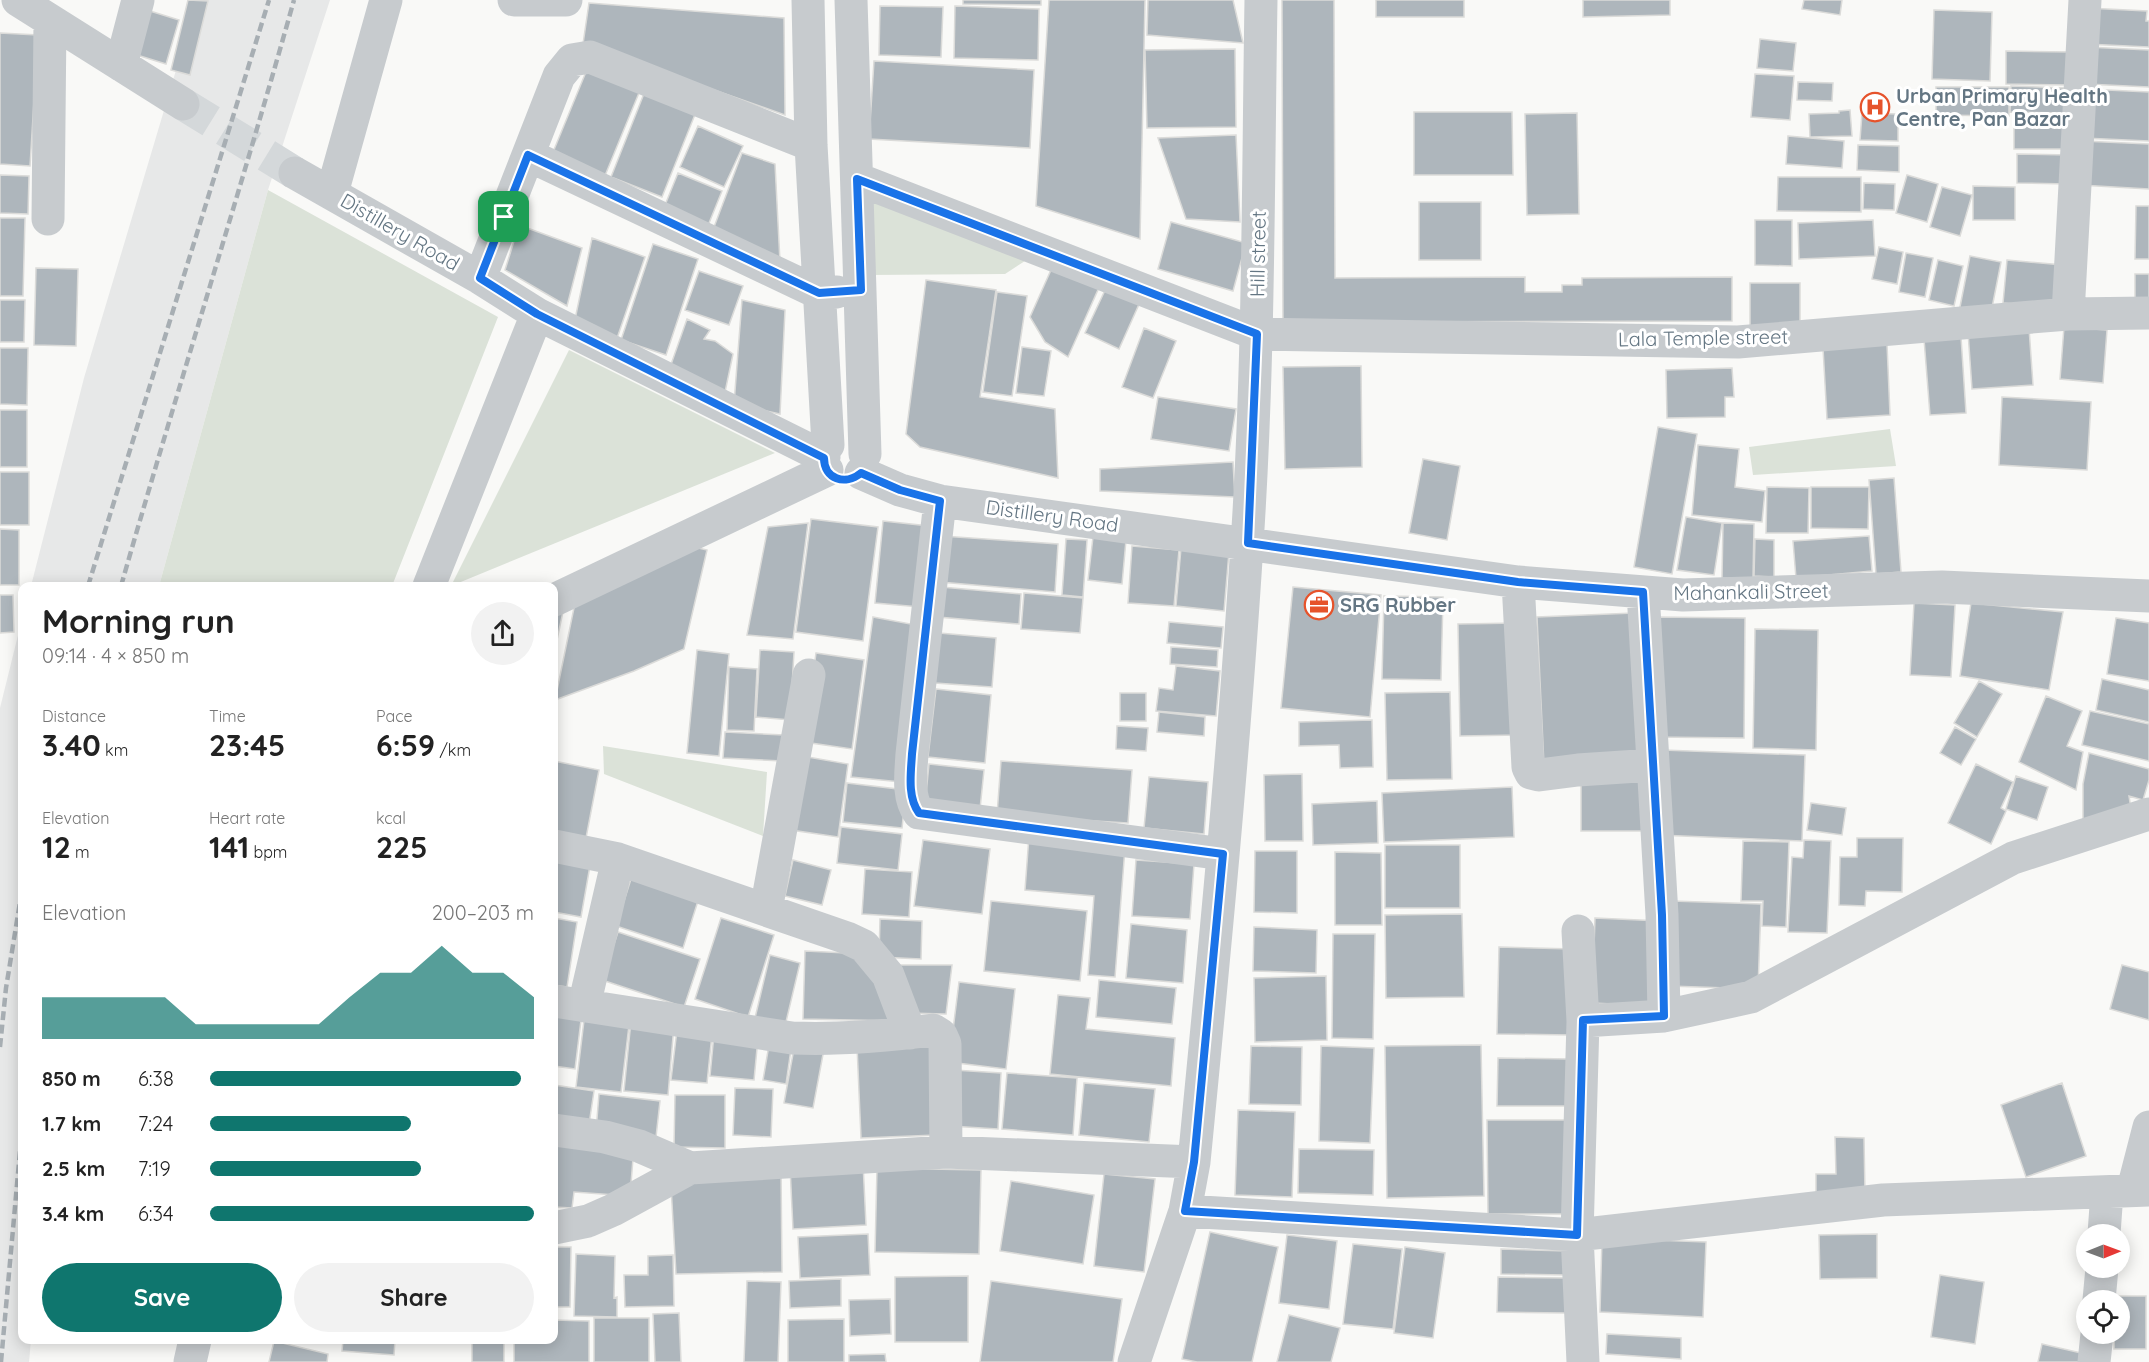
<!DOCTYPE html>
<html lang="en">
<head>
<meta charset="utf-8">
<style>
	:root { --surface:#fff; --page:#f2f2f2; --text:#222; --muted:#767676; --accent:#0f766e }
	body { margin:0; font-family:Quicksand,sans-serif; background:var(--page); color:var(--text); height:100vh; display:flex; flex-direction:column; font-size:22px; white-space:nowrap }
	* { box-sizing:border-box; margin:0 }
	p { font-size:20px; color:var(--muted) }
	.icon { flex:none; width:33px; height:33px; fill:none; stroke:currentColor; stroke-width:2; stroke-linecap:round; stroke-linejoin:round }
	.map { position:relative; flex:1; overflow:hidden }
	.sheet { position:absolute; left:18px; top:582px; width:540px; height:762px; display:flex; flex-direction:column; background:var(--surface); border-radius:12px; box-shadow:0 3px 15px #0003 }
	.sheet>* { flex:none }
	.needle { width:39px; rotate:89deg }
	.tools { position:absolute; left:2076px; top:1224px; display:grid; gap:12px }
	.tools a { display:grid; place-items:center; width:54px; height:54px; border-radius:50%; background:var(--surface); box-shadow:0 3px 15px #0003; font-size:30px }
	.pin { position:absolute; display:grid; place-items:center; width:51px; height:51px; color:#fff; margin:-26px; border-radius:12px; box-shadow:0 3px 9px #0006 }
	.round { display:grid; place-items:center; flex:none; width:63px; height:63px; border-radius:32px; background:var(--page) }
	.summary { display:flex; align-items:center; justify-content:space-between; height:102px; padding:0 24px }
	h1 { font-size:33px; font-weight:800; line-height:45px }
	.stats { display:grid; grid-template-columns:repeat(3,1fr); gap:9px; height:102px; padding:6px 24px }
	.stats div { display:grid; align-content:center }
	.stats b { font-size:30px; font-weight:800 }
	.stats small { font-size:16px; font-weight:400 }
	.stats p { font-size:16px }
	.chart { height:168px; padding:12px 24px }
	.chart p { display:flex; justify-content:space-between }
	.chart svg { width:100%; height:108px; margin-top:6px; fill:var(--accent); opacity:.7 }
	.button { display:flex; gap:12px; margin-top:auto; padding:12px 24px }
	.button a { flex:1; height:69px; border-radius:36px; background:var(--accent); color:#fff; font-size:24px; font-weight:800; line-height:69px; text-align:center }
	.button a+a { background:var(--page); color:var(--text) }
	ul { padding:0 24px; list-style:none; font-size:20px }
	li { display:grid; grid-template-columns:96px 72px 1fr; align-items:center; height:45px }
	li i { height:15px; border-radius:8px; background:var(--accent) }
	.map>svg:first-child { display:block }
</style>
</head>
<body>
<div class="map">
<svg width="2149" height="1362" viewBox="0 0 2149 1362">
	<rect width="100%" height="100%" fill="#f9f9f7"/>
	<!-- built -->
	<path fill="#e7e8e8" d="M197,0H330L268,190L159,586H31L84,378Z
		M22,619V1340H31L29,1362H0V708Z"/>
	<!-- green -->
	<path fill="#dbe2d8" d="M867,189L1045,248L1005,274L868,275Z
		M268,190L498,317L392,586H159Z
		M569,350L775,453L451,586Z
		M1890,429L1896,466L1753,475L1749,447Z
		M603,746L767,772L763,836L604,774Z"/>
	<!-- building -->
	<path fill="#aeb6bc" stroke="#dbdbd9" stroke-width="1.5" d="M188,0L208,1L190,75L171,70Z
		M963,0H1041V5L963,4Z
		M1049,0H1145L1140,239L1036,206Z
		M1148,0H1233L1243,43L1147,35Z
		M1282,0H1334L1335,278L1525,277V292H1562V285H1582V278L1732,277V321L1283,322Z
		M1376,0H1464V17H1376Z
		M1583,0H1670V15L1583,17Z
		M1804,0H1842L1840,15L1802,9Z
		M589,3L784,18L785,115L583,44Z
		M880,6L943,7L941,57L879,55Z
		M955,6L1039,9L1038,60L954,58Z
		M2087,8L2147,11L2146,21H2149V47L2086,44Z
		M1934,10L1992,12L1990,81L1932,79Z
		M150,11L179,20L166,64L137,55Z
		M0,33L38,35L30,166L0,164Z
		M1760,39L1796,43L1793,71L1757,68Z
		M2087,47L2149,50V87L2086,84Z
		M1235,49L1236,127L1147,128L1145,50Z
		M2006,51L2071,52V85L2006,84Z
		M874,61L1034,70L1030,148L869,139Z
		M588,67L641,88L604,178L551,157Z
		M1755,74L1794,76L1790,120L1751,117Z
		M1798,82L1833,83L1832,101L1797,100Z
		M2011,86L2064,88V113L2010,112Z
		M1936,87H2009V116L1936,115Z
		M2086,89L2149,92V141L2083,138Z
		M645,91L696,112L662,197L611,177Z
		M1850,110L1852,136L1810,137L1809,114L1839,113V111Z
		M1414,112H1512L1513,175H1414Z
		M1577,113L1579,214L1527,215L1525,114Z
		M1862,113L1898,114V141L1860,140Z
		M2067,116V149H2014V117Z
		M698,126L743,146L724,187L680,167Z
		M1236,135L1240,222L1186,219L1158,138Z
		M1788,136L1844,141L1842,168L1786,164Z
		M2082,141L2149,144V189L2080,185Z
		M1858,145L1899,146V172L1857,170Z
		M742,153L775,164L780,262L711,235Z
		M2017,154L2069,155L2068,184L2017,183Z
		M678,173L722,191L705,233L661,215Z
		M0,175L29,176L28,214L0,213Z
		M1907,175L1938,184L1927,222L1896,213Z
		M1778,177H1861V212L1777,211Z
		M1864,183L1895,184L1894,210L1863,209Z
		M1973,186L2015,187V220H1973Z
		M1942,187L1972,195L1960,236L1930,227Z
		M1419,202H1481V260H1419Z
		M2136,206H2149V259H2135Z
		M0,218H25L23,296H0Z
		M1755,220H1792V266L1755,265Z
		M1873,220L1875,256L1799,259L1798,223Z
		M1171,222L1246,243L1233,291L1158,269Z
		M519,225L582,248L567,306L505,270Z
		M592,238L645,257L615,344L573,329Z
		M653,244L698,259L666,355L621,340Z
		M1879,247L1903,252L1897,284L1872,279Z
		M1906,253L1933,258L1925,297L1899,292Z
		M1970,256L2001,262L1990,318L1959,312Z
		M1938,260L1963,266L1954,306L1929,300Z
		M2007,260L2063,265L2060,308L2003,303Z
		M1055,261L1101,283L1068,357L1045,342L1030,317Z
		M36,268L78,269L76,346L34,345Z
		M699,271L743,286L729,325L685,310Z
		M2135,274H2149V303L2135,304Z
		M926,280L996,290L980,397L1055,409L1058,478L920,447L906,434Z
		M1750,283H1800V331H1750Z
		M1107,286L1140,302L1119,349L1085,333Z
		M997,292L1027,296L1012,396L983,392Z
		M0,300H25L24,342H0Z
		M742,300L785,310L780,414L734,404Z
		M687,319L710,330L704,339L715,341L733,354L724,397L668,373Z
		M2064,327L2107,330L2103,383L2060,379Z
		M1144,328L1176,341L1153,398L1122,387Z
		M2029,328L2033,385L1972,389L1968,332Z
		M1961,337L1966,413L1930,415L1924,339Z
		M1887,344L1890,415L1827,419L1823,348Z
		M1022,347L1051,351L1044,396L1016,393Z
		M0,348H28L27,405L0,404Z
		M1361,366L1362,467L1285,469L1283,367Z
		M1732,368L1734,397H1725V417L1667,418L1666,370Z
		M1158,397L1236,409L1229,451L1151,439Z
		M2002,397L2091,402L2087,470L1999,465Z
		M0,410H27V467H0Z
		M1658,427L1697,434L1672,574L1634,567Z
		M1698,445L1739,449L1735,487L1765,491L1762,522L1692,515Z
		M1423,459L1460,466L1447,540L1409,533Z
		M1233,462L1235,497L1100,491V469Z
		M0,472H29V525H0Z
		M1894,478L1901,572L1876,574L1869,480Z
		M1767,487L1809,488L1808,533H1766Z
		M1811,487H1869L1868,529L1811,528Z
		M1686,517L1722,523L1714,575L1677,570Z
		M811,519L878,527L863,641L796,632Z
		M883,521L929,526L920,607L875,603Z
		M808,523L793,639L747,635L768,527Z
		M1723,523L1754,524L1753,579L1722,578Z
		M0,529L19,530V585H0Z
		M942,536L1058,544L1055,592L940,582Z
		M1869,536L1872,571L1796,578L1793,541Z
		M1093,537L1126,540L1122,584L1088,580Z
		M1066,539L1087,540L1083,597L1062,595Z
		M1755,539L1774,540V577L1754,576Z
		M677,543L707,550L684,649L634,671L555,700L576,598Z
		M1132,546L1179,550L1174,606L1128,603Z
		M1181,548L1229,552L1224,611L1176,606Z
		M941,587L1021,594L1019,624L938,617Z
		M1293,587L1381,595L1370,717L1281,708Z
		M1024,593L1083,598L1080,633L1021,629Z
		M0,595H13L14,632L0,633Z
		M1384,596L1443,597L1441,680L1382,679Z
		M1914,603L1955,605L1951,677L1910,675Z
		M1971,603L2063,612L2049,690L1960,676Z
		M564,607L554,654V612Z
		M1634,613L1640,762L1544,766L1537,617Z
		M873,617L916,625L901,782L851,777Z
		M1655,617L1745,618L1744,738L1654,737Z
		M2116,618L2149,623V681L2107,674Z
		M1169,622L1223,627L1221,648L1167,643Z
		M1518,623L1520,735L1460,736L1458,624Z
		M1755,629L1818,630L1816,750L1753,748Z
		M939,633L996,638L992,687L935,683Z
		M1171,647L1218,650L1217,667L1170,664Z
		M697,650L729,654L719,756L687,753Z
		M760,650L794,652L790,720L756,717Z
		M816,653L864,660L852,749L804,742Z
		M1176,666L1220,671L1216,716L1156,711L1159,688L1173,690Z
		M729,667L757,669L754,731L727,730Z
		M2102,679L2149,690V722L2096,710Z
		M1979,681L2002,694L1977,737L1954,723Z
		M936,689L991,695L985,763L928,757Z
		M1450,692L1452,779L1387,780L1385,693Z
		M1120,693H1146V721H1120Z
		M2046,696L2082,711L2067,746L2083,752L2076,790L2019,762Z
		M2090,711L2149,724V761L2082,745Z
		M1159,712L1205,717L1204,736L1157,732Z
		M1372,720L1373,767L1340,768L1339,745L1299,746V722Z
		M1117,726L1148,728L1146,751L1116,749Z
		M1955,727L1976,739L1961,765L1940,753Z
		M725,732L784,735L782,761L723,758Z
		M1662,750L1805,755L1802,841L1658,835Z
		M2089,753L2149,769V780L2143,800L2129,796L2131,809L2083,821V784Z
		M802,756L848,764L838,837L791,830Z
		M554,761L599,770L586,838L554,832Z
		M1001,761L1132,770L1128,823L997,815Z
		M929,764L984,770L980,809L925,804Z
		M1976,764L2013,782L2001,808L2006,811L1991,844L1948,823Z
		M1581,773H1649L1650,831H1581Z
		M1302,774L1303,841H1265L1264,775Z
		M2016,776L2048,787L2037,820L2006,809Z
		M1149,777L1208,782L1204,834L1144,828Z
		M847,783L906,790L902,828L843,822Z
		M1512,787L1514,837L1384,842L1382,793Z
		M1377,801L1378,843L1313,845L1312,804Z
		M1811,803L1846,808L1842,835L1807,830Z
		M841,827L902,834L898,870L837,863Z
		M1029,836L1125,848L1115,977L1088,975L1094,896L1025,890Z
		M1857,838H1903L1902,892L1866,891L1865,906L1839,905L1840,857H1857Z
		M923,840L990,849L982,914L914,906Z
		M1804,840L1831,841L1827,933L1788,932L1792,857L1803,858Z
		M1743,841L1789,842L1786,927L1762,926L1763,901H1741Z
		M1385,845H1460V908H1385Z
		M1255,851H1297V913L1254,912Z
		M1335,852L1381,853L1382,925H1335Z
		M554,853L591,860L581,917L554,912Z
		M793,860L831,870L822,905L785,896Z
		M1136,860L1194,864L1190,919L1132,916Z
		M865,869L912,872L909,917L862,914Z
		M631,879L698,901L683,948L616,926Z
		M991,901L1087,911L1080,981L984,971Z
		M1672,901L1761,904L1758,989L1669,986Z
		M1462,914L1464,997L1386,998L1385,915Z
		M554,918L577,922L567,987L554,985Z
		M721,918L774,935L748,1017L695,999Z
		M1595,918L1661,921L1657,1006L1592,1003Z
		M880,919L922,921L921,959L879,957Z
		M1131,924L1187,930L1183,983L1126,978Z
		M1254,927L1317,930L1316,973L1253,971Z
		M618,932L700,959L684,1007L602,980Z
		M1333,934H1375L1373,1039L1332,1038Z
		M1499,947L1573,949L1571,1035L1497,1034Z
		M805,951L868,954L901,1021L803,1019Z
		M770,955L800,963L785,1026L755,1018Z
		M898,965H952L946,1014L906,1013Z
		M2122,965L2149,972V1020L2110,1009Z
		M1326,976L1327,1040L1255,1042L1254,978Z
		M1099,980L1176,988L1172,1024L1096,1017Z
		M959,982L1015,989L1006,1069L949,1062Z
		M1058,995L1090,998L1086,1029L1175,1038L1171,1086L1050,1074Z
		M554,1009L582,1012L575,1069L554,1066Z
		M585,1012L630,1017L621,1092L576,1087Z
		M631,1021L674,1025L668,1095L624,1091Z
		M677,1030L712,1034L707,1083L671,1080Z
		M714,1034L758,1038L754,1080L710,1076Z
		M770,1039L792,1042L786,1084L763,1080Z
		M795,1043L824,1049L813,1108L784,1103Z
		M933,1043L937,1135L861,1138L857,1046Z
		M1481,1045L1484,1196L1387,1198L1385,1046Z
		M1251,1046L1302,1047L1301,1105L1249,1104Z
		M1321,1046L1374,1048L1370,1143L1319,1141Z
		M1498,1058L1570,1059L1569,1106H1497Z
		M954,1070L1001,1073L998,1129L950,1126Z
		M1007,1073L1077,1078L1073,1135L1002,1129Z
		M1084,1083L1155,1089L1149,1142L1079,1135Z
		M2062,1083L2086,1156L2026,1177L2001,1105Z
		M554,1085L594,1091L588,1131L554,1126Z
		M735,1088L773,1089L771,1137L733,1135Z
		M599,1094L660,1101L656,1137L596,1131Z
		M675,1095H725V1148L674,1147Z
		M1238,1110L1295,1112L1292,1197L1235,1195Z
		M1487,1120H1566V1214H1488Z
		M554,1137L634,1146L630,1196L574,1192L572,1208L554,1207Z
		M1835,1137L1864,1138L1865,1194H1816V1174H1836Z
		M1299,1149L1374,1150L1373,1195L1298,1193Z
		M863,1163L866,1225L793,1229L790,1167Z
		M781,1168L782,1272L676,1274L671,1186Z
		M877,1168L981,1170L979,1254L875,1252Z
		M1104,1174L1155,1179L1144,1272L1094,1266Z
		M1011,1181L1094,1195L1083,1264L1000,1251Z
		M1210,1232L1278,1247L1252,1362H1197L1182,1359Z
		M868,1234L870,1275L800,1278L798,1237Z
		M1877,1234V1278L1820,1279L1819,1235Z
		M1287,1235L1337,1241L1329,1309L1279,1303Z
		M1602,1238L1706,1242L1703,1317L1600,1312Z
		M1353,1244L1402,1249L1393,1329L1343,1324Z
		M554,1247H571L570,1307H554Z
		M1405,1247L1445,1253L1433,1338L1394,1333Z
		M1501,1249L1567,1251L1566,1275L1501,1274Z
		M576,1254L615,1256L614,1298L617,1297V1317L574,1316Z
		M673,1255L674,1306L625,1307L624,1275H648V1256Z
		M1940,1275L1984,1282L1975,1344L1931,1337Z
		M968,1276V1342H895V1277Z
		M1498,1277L1567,1278L1566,1313L1497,1312Z
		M841,1279V1306L790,1308L789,1281Z
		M747,1281L781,1282L778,1362H744Z
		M991,1281L1122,1299L1113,1362H980Z
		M2114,1296H2146V1349H2114V1334H2120V1300H2114Z
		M890,1299L891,1334L850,1336L849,1300Z
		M679,1313L681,1362H655L653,1314Z
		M1289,1315L1340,1328L1331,1362H1277Z
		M594,1318H649V1362H594Z
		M844,1319V1362H788V1320Z
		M554,1320L589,1321V1362H514V1340H554Z
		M1607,1334L1681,1338V1359L1606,1354Z
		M343,1340H395L394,1355L342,1351Z
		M472,1340H504V1362H472Z
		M274,1341L328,1354L327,1362H269Z
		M2042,1344L2090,1355L2088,1362H2038Z
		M885,1354L886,1362H849V1355Z"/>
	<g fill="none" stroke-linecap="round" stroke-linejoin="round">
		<!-- minor-tunnel -->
		<path stroke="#d4d8da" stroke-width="33" stroke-dasharray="33 16" stroke-linecap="butt" d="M183,104L295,173"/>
		<!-- minor -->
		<path stroke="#c7cbce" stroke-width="33" d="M18,0L183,104
			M514,0H566
			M808,0L811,145L828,445
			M851,0L865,454
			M121,65L138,0
			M528,155L819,293L837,292
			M295,173L480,278L537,314L824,457
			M857,179L1257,334L1738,342L2068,314L2149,313
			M332,193L386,0
			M48,219L50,21
			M480,278L559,76L572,60L590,57L811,145
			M2068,314L2085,0
			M861,473L900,490L940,501L1518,582L1683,595L1942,587L2149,596
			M940,501L912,754C911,772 907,797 919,813L1223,854
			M1518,582L1528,767L1531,773L1539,775L1578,770L1653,765
			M429,586L537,314
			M1643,592L1662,915L1664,1016
			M554,600L827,470
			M554,846L618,859L847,938L864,946L888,975L910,1033
			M766,910L809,675
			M1578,931L1583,1021L1577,1235L1583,1362
			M554,1001L792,1038C840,1040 886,1036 933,1030L941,1035L945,1044L946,1152
			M584,1006L618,859
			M1583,1021L1664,1016L1751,997L2013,858L2149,814
			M554,1130L605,1137L639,1146L690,1168
			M2133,1189L2149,1127
			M1185,1211L1577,1235L1883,1200L2149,1190
			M554,1228L588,1221L613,1210L690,1168L946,1152L1194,1162
			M2104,1234L2107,1192
			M2099,1300L2102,1268
			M190,1362L195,1340
			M1134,1362L1185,1211L1194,1162C1214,957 1234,751 1247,544C1259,363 1258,181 1261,0
			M2094,1362L2097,1334"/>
		<!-- rail -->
		<path stroke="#a7aeb3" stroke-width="4.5" stroke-dasharray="9 4.5" stroke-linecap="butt" d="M88,586L269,0
			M121,586C177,390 239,196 294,0
			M0,1047L6,988L22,890
			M1,1362L22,1129"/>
	</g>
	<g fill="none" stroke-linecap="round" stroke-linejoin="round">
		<!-- route casing -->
		<g stroke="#fff" stroke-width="12">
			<path id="route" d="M528,155L819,293L861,290L857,179L1257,334L1248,543L1518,582L1643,592L1662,915L1664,1016L1583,1020L1577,1235L1185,1211L1194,1162L1223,854L919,813C907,797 911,772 912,754L940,501L900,490L861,473C845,486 824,479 824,458L537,314L480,278Z"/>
		</g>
		<!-- route -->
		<use href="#route" stroke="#1a73e8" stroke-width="8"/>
	</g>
	<!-- icons -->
	<defs>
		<g id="hospital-ring" transform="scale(1.5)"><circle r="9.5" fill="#fff" stroke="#e6532b" stroke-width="1.5"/><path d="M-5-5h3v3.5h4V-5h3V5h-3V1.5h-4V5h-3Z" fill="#e6532b"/></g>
		<g id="office-ring" transform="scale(1.5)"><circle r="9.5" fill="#fff" stroke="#e6532b" stroke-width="1.5"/><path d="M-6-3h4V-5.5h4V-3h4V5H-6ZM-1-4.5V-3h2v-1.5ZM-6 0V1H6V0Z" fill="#e6532b"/></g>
	</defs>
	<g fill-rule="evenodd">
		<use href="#hospital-ring" x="1875" y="107"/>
		<use href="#office-ring" x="1319" y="605"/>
	</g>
	<g text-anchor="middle" stroke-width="6" stroke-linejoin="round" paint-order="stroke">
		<!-- poi labels -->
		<g font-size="20" font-weight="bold" fill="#647683" stroke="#fff" text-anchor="start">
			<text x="1896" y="103">Urban Primary Health<tspan x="1896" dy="23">Centre, Pan Bazar</tspan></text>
			<text x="1340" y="612">SRG Rubber</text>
		</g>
		<!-- street labels -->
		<g font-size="20" fill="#647683" stroke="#fff">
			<text transform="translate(400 232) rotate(30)" y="7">Distillery Road</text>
			<text transform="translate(1258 254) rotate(-89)" y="7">Hill street</text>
			<text transform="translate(1703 338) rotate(-1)" y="7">Lala Temple street</text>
			<text transform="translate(1052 516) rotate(8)" y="7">Distillery Road</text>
			<text transform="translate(1751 592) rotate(-1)" y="7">Mahankali Street</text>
		</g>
	</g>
</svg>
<div class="tools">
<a><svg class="needle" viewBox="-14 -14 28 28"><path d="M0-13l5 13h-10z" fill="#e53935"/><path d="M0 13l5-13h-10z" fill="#767676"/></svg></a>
<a><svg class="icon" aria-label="locate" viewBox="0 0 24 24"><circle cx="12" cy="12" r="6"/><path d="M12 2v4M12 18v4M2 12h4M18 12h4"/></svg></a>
</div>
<div class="pin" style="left:504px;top:217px;background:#1e9e55"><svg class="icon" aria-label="arrive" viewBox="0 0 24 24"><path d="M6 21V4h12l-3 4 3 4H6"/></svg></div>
<section class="sheet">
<div class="summary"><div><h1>Morning run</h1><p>09:14 · 4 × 850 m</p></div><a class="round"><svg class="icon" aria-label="share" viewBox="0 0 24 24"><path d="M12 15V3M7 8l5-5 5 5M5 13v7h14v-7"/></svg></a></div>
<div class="stats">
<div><p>Distance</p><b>3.40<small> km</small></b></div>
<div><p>Time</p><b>23:45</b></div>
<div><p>Pace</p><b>6:59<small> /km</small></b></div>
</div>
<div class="stats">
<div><p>Elevation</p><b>12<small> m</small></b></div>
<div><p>Heart rate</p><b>141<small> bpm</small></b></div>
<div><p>kcal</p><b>225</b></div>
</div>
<div class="chart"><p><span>Elevation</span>200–203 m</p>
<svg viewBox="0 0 160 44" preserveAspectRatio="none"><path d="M0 44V27L10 27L20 27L30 27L40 27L50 38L60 38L70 38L80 38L90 38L100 27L110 17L120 17L130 6L140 17L150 17L160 27V44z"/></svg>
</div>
<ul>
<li><b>850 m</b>6:38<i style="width:96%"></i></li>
<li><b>1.7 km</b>7:24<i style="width:62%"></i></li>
<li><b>2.5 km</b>7:19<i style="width:65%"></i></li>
<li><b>3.4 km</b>6:34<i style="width:100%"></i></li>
</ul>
<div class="button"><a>Save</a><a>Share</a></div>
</section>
</div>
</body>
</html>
